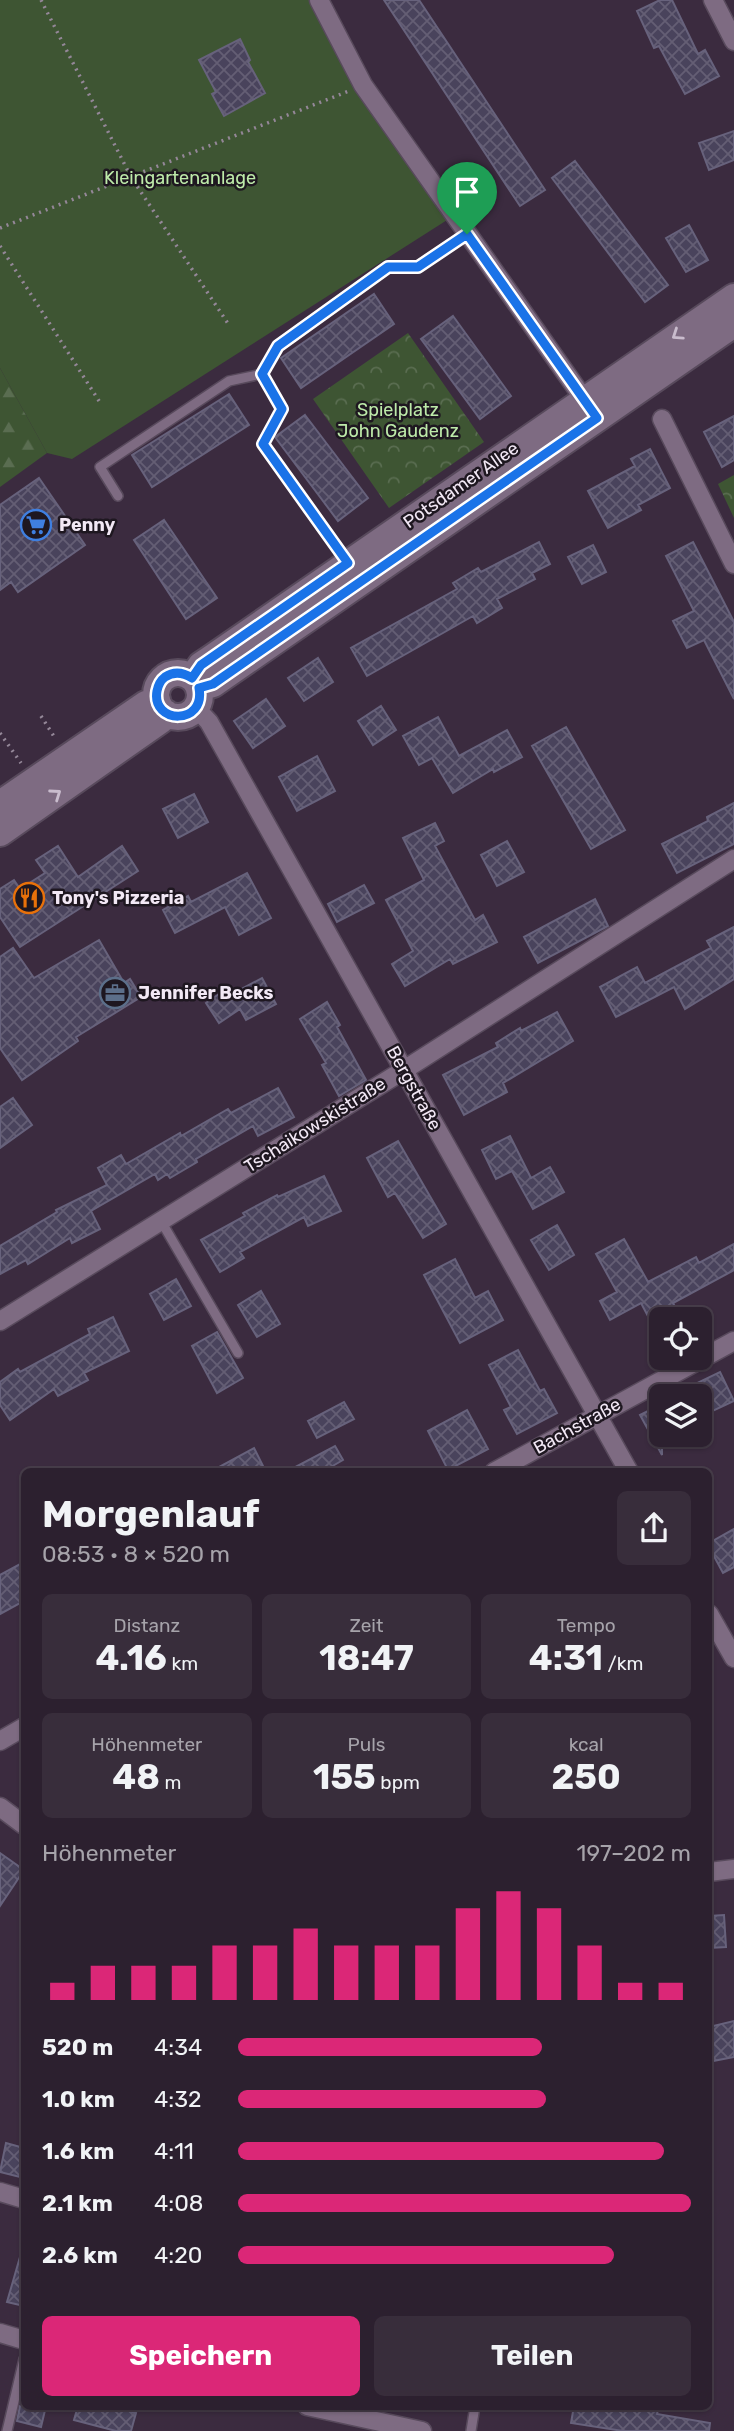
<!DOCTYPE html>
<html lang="de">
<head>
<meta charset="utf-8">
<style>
	:root { --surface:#2c202f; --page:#382d3b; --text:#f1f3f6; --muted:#a6a3aa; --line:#483e4b; --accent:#db2777 }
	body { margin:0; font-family:Rubik,sans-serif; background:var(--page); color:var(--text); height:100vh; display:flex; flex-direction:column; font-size:26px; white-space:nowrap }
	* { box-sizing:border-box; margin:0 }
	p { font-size:23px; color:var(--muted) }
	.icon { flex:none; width:38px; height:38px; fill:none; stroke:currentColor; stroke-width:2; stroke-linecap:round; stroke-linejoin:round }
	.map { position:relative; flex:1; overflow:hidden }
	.side { position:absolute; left:21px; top:1468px; width:691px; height:942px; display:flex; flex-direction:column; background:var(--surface); border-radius:10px; box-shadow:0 2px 5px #0004,0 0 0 2px var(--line) }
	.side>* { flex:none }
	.controls { position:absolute; left:649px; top:1307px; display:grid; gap:14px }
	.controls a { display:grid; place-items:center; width:63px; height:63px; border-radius:10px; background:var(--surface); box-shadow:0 2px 5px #0004,0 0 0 2px var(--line); font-size:35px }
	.pin { position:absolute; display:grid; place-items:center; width:60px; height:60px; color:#fff; margin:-72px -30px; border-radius:50% 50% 50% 0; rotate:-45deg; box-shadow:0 0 7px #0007 }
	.pin .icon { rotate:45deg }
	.round { display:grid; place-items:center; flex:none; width:74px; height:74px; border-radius:10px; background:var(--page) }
	.summary { display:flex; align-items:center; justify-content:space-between; height:119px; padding:0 21px }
	h1 { font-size:38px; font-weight:700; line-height:52px }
	.stats { display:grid; grid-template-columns:repeat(3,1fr); gap:10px; height:119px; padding:7px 21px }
	.stats div { display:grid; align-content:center; border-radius:10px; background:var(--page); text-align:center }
	.stats b { font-size:35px; font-weight:700 }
	.stats small { font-size:19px; font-weight:400 }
	.stats p { font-size:19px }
	.chart { height:196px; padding:14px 21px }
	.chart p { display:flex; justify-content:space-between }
	.chart svg { width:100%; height:126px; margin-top:7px; stroke:var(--accent); stroke-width:6 }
	.action { display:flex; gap:14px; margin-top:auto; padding:14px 21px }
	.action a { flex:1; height:80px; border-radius:10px; background:var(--accent); color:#fff; font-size:28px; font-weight:700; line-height:80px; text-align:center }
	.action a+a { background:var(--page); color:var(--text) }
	ul { padding:0 21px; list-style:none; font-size:23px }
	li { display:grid; grid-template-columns:112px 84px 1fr; align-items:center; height:52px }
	li i { height:18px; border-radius:9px; background:var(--accent) }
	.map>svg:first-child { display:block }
</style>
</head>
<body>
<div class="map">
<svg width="734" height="2431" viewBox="0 0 734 2431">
	<defs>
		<pattern id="forest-firs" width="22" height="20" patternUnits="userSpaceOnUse" patternTransform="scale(1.75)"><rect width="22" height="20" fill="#3e5533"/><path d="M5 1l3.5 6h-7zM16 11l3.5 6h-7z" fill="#5a6d51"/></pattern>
		<pattern id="park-crowns" width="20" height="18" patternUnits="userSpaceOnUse" patternTransform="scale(1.75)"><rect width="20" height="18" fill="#3e5533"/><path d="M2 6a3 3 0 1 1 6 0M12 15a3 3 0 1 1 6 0" fill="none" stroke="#5a6d51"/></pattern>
		<pattern id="building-cross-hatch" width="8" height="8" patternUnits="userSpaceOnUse" patternTransform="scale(1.75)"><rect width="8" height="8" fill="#49435c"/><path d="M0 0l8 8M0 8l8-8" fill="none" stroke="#645e74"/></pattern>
	</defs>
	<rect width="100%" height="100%" fill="#3b2b3f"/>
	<!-- forest -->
	<path fill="url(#forest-firs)" d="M0,368L47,453L0,487Z"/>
	<!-- park -->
	<path fill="url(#park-crowns)" d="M408,333L484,442L389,508L313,399Z
		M734,475V518L718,484Z"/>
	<!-- garden -->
	<path fill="#3e5533" d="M0,0H319L455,215L72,459L47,453L0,368Z"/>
	<!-- building -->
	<path fill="url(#building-cross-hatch)" stroke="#67627c" stroke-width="2" d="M384,0H419L545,190L520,206Z
		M660,0H672L698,54L705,50L719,76L685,94L659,46L654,48L637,11Z
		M240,39L250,60L248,62L265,93L224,116L212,94L216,92L199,60Z
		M734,131V160L709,170L699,143Z
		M575,161L668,285L645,302L552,178Z
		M689,225L708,260L686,272L666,238Z
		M374,294L394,324L301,388L281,358Z
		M453,316L511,396L480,419L421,339Z
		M229,394L249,425L152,487L132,455Z
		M305,415L368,498L338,521L275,437Z
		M734,416V460L722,467L704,432Z
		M650,449L670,488L638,505L641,510L608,528L588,491L635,466L631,459Z
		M39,478L85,545L18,592L11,582L0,590V505Z
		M164,520L217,598L186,619L134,540Z
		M539,542L550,564L532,573L535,579L497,599L502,608L477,623L473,616L367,676L351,648L457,589L453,583L478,568L481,572Z
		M693,542L734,622V699L704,640L687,648L673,621L694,611L666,556Z
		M593,545L606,572L582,584L568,557Z
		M318,658L333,682L304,701L288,678Z
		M266,699L285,726L253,748L234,721Z
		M381,706L396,730L373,745L358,721Z
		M438,717L459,756L507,730L522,757L494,772L493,769L453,793L432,758L419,765L403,736Z
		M566,727L625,830L591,849L532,746Z
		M317,756L335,791L297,811L279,777Z
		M194,794L208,822L178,838L163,809Z
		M734,803V844L677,873L662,844L708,821L707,817Z
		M435,823L444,841L435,846L475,920L483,915L497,942L453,964L450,959L405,986L392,964L413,951L386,900L424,880L403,838Z
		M507,841L524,872L497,886L481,855Z
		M58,846L78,877L122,846L138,871L20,947L0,917V889L14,880L20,889L45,873L36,860Z
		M247,873L271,918L239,935L225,907L175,933L163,910L188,896L191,902Z
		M364,885L374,903L337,922L328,904Z
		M595,899L608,926L538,963L524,937Z
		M734,927V979L685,1009L674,987L616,1017L600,987L637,967L645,983L711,948L707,941Z
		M99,940L124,983L130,979L141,997L76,1037L78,1041L22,1080L0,1048V957L13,948L34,978Z
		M262,978L276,1004L246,1020L240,1009L219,1023L206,1003L219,994L223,999Z
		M327,1002L340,1025L337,1027L366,1080L339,1096L322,1065L326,1063L300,1019Z
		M557,1012L573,1041L503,1083L507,1092L464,1115L443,1075L498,1047L496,1043L520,1028L521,1031Z
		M278,1088L294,1117L258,1136L253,1126L196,1159L197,1162L170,1178L167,1174L158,1180L155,1174L91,1211L100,1229L72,1243L70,1238L28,1264L26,1260L0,1274V1246L57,1212L56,1210L107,1185L98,1168L121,1155L126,1164L180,1133L181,1136L228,1109L231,1113Z
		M13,1098L32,1125L0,1148V1107Z
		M510,1136L531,1178L550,1167L564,1192L533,1209L512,1171L496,1179L482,1150Z
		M398,1141L446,1224L423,1238L395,1193L388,1197L367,1158Z
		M324,1176L341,1211L308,1226L304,1217L240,1252L244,1258L220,1272L201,1240L245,1216L243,1213L277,1195L278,1197Z
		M557,1225L574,1255L549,1270L531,1240Z
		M624,1239L648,1282L696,1257L699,1263L734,1244V1270L673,1303L682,1320H650L641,1303L610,1320L600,1301L617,1292L596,1254Z
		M455,1259L475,1298L488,1291L503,1320L460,1343L424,1275Z
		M176,1279L191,1306L164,1320L150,1294Z
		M261,1291L280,1324L257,1337L238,1305Z
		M113,1317L129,1351L84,1373L88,1380L58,1396L54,1389L10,1420L0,1405V1382L18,1369L20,1372L90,1334L88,1329Z
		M217,1332L243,1378L217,1393L192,1346Z
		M518,1350L540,1391L544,1389L557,1413L517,1434L504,1410L511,1407L489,1365Z
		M720,1372L734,1401L704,1415L700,1407V1396H695L693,1385Z
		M344,1402L354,1419L317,1438L308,1421Z
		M662,1404V1455L640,1415Z
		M467,1410L488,1449L448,1470L428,1431Z
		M335,1446L343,1460L322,1472H286Z
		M254,1448L266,1472H210Z
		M734,1529V1567L723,1573L709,1547V1543Z
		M24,1562V1601L0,1614V1575Z
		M0,1853L24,1870L0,1906Z
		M724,1915L726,1947L709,1948V1916Z
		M734,2021V2057L713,2061L709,2043V2027Z
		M6,2143L24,2148V2178L0,2172Z
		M20,2257H24V2306L7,2302Z
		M20,2406H46L41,2427L17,2421Z
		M78,2406H110L136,2413L131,2431H116L74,2420Z
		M574,2406H659L657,2414L710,2423L709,2431H623L571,2423Z"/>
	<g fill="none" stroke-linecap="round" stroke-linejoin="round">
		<!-- lane casing -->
		<g stroke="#584a5c" stroke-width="12">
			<path id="lane" d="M262,374L282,409L263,444L346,560
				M118,496L100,467L229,381L262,374L278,346L388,267L418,266L467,234
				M161,1221L238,1353
				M7,2431L24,2359
				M471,2431L475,2406"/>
		</g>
		<!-- street casing -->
		<g stroke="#584a5c" stroke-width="21">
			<path id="street" d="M319,0L363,85L591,409
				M713,0L734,41
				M662,419L734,564
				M196,708L209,722L629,1472
				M0,1321L404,1070L734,859
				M494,1472L734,1341
				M709,1614L734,1658
				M0,1741L24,1727
				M0,1807L24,1825
				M709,1872L734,1869
				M0,2192L24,2199
				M0,2333L24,2340
				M307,2406L422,2431"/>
		</g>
		<!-- secondary casing -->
		<g stroke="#584a5c" stroke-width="30">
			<path id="secondary" d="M156 695a22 22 0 1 1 44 0a22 22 0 1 1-44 0Z
				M192,678L201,665L210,659L734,297
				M199,688L213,684L223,677L734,324
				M0,804L146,704L157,700
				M0,833L161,720L166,713"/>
		</g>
		<!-- path -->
		<path stroke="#948798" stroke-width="3.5" stroke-dasharray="2 5" stroke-linecap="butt" d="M41,0L131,177L229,325
			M0,228L349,91
			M0,246L101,404
			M41,716L55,738
			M0,733L21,763"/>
		<!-- lane -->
		<use href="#lane" stroke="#7e6b82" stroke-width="9"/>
		<!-- street -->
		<use href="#street" stroke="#7e6b82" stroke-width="18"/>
		<!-- secondary -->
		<use href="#secondary" stroke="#7e6b82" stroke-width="26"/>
	</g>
	<!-- one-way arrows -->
	<defs><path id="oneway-chevron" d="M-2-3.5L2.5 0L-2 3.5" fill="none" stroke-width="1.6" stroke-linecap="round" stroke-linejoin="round" transform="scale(1.75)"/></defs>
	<g stroke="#c9bccd">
		<use href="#oneway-chevron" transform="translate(677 335) rotate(146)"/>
		<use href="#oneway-chevron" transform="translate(56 794) rotate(-35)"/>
	</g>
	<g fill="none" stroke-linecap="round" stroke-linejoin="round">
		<!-- route casing -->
		<g stroke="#fff" stroke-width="14">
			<path id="route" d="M467,234L597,418L223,677L213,684L199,688C206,726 151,724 157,691C158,686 161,680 165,677C174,671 184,673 192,678L201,665L348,563L263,444L282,409L262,374L278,346L388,267H418Z"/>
		</g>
		<!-- route -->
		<use href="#route" stroke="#1a73e8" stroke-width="9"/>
	</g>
	<!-- icons -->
	<defs>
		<g id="supermarket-ring" transform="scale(1.575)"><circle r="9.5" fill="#1e1720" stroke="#3f7fe0" stroke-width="1.5"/><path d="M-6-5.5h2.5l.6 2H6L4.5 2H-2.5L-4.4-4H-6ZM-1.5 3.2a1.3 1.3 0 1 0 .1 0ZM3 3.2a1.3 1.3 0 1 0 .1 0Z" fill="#3f7fe0"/></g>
		<g id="restaurant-ring" transform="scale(1.575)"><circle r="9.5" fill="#1e1720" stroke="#e8710a" stroke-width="1.5"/><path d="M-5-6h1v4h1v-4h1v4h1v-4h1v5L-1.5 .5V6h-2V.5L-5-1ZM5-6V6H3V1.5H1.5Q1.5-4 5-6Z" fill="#e8710a"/></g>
		<g id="office-ring" transform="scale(1.575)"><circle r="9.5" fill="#1e1720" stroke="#5c6f8a" stroke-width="1.5"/><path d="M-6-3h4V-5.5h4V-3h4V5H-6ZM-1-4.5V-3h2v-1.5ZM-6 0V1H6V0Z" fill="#5c6f8a"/></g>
	</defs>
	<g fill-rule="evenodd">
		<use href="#supermarket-ring" x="36" y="525"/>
		<use href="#restaurant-ring" x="29" y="898"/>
		<use href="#office-ring" x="115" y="993"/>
	</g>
	<g text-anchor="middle" stroke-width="5" stroke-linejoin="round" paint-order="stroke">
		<!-- park labels -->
		<g font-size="18" fill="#bdeaa9" stroke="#1e1720">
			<text x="180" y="184">Kleingartenanlage</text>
			<text x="398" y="416">Spielplatz<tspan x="398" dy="21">John Gaudenz</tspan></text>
		</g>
		<!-- street labels -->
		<g font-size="18" fill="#f2e8f5" stroke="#1e1720">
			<text transform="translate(461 485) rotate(-35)" y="6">Potsdamer Allee</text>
			<text transform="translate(414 1088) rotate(61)" y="6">Bergstraße</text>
			<text transform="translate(315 1125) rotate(-32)" y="6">Tschaikowskistraße</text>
			<text transform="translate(577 1426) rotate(-29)" y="6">Bachstraße</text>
		</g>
		<!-- poi labels -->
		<g font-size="18" font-weight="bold" fill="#f2e8f5" stroke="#1e1720" text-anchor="start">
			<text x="59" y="531">Penny</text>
			<text x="52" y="904">Tony's Pizzeria</text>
			<text x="138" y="999">Jennifer Becks</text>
		</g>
	</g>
</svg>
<div class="controls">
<a><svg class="icon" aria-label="locate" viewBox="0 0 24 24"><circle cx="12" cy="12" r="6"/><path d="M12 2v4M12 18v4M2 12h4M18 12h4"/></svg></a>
<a><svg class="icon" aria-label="layers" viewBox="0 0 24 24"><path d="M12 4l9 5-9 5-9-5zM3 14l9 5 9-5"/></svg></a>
</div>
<div class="pin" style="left:467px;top:234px;background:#1e9e55"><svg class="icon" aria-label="arrive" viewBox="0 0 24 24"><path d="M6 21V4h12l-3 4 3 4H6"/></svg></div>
<section class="side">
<div class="summary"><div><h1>Morgenlauf</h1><p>08:53 · 8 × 520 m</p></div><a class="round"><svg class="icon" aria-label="share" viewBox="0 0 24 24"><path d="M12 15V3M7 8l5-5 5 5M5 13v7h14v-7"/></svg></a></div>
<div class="stats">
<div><p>Distanz</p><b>4.16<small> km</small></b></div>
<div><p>Zeit</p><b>18:47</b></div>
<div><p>Tempo</p><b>4:31<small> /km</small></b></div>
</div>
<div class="stats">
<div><p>Höhenmeter</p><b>48<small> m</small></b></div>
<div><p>Puls</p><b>155<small> bpm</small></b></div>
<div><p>kcal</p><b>250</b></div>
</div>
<div class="chart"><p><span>Höhenmeter</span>197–202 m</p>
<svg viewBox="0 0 160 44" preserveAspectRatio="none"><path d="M5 44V38M15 44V32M25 44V32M35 44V32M45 44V25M55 44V25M65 44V19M75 44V25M85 44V25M95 44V25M105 44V12M115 44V6M125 44V12M135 44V25M145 44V38M155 44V38"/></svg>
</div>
<ul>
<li><b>520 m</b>4:34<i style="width:67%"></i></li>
<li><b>1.0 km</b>4:32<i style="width:68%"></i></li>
<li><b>1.6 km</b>4:11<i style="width:94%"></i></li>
<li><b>2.1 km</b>4:08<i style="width:100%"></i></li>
<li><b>2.6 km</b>4:20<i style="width:83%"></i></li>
</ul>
<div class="action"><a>Speichern</a><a>Teilen</a></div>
</section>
</div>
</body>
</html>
